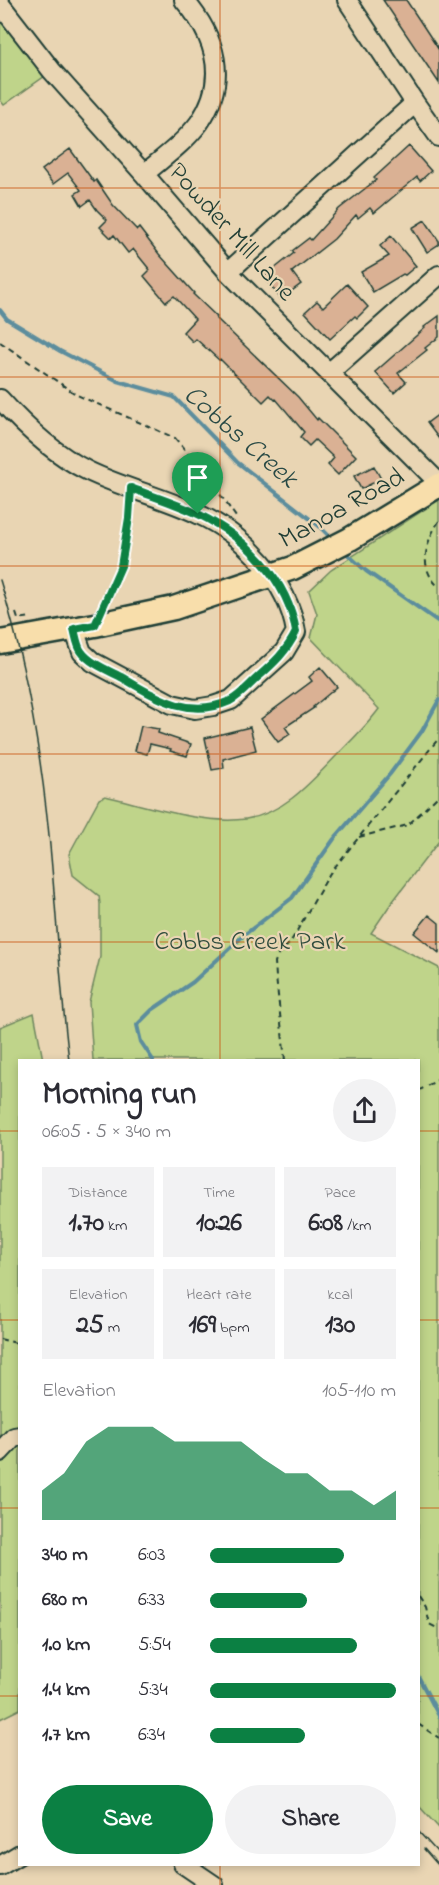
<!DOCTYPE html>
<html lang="en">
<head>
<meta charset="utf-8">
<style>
	:root { --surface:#fff; --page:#f2f2f3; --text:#2b2b33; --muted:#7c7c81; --accent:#0b8043 }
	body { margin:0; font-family:"Indie Flower",sans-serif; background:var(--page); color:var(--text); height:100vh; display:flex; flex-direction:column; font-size:22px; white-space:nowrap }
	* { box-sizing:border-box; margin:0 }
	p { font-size:20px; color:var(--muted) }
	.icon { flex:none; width:33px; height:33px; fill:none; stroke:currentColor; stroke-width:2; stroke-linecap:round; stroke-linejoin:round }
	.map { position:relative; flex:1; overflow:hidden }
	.details { position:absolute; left:18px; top:1059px; width:402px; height:807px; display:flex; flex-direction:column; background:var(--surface); border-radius:0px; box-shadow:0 3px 9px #0003 }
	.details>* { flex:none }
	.pin { position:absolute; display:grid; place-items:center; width:51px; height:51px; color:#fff; margin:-62px -26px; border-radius:50% 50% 50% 0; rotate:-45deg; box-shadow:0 0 6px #0007 }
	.pin .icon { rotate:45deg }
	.round { display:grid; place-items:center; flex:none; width:63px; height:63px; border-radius:32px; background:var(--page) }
	.head { display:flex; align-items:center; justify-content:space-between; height:102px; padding:0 24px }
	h1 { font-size:33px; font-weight:800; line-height:45px }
	.figures { display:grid; grid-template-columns:repeat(3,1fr); gap:9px; height:102px; padding:6px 24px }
	.figures div { display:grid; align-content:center; border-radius:0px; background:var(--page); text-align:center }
	.figures b { font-size:26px; font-weight:800 }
	.figures small { font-size:16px; font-weight:400 }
	.figures p { font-size:16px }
	.chart { height:168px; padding:12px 24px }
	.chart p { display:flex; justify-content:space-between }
	.chart svg { width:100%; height:108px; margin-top:6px; fill:var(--accent); opacity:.7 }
	.cta { display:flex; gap:12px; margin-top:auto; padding:12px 24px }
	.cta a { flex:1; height:69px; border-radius:36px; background:var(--accent); color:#fff; font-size:24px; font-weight:800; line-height:69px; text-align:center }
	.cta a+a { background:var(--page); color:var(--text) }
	ul { padding:0 24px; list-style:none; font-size:20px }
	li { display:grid; grid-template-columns:96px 72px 1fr; align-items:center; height:45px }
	li i { height:15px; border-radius:8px; background:var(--accent) }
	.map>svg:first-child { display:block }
</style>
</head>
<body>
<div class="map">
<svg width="439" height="1885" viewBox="0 0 439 1885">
	<rect width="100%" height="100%" fill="#e9d5b3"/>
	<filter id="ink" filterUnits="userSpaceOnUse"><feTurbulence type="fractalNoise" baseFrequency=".0167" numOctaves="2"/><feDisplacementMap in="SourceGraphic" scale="12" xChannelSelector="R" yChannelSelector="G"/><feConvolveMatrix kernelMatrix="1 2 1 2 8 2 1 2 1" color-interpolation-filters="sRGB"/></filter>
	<g filter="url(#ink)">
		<!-- green -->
		<path fill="#bfd48a" stroke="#6f885f" stroke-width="1.5" d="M0,4L52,71L4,105L0,100Z
			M439,500V841L390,905L371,933L439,968V1828L418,1805V1060H93L89,1002L100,957V904L99,896L73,875L69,854L99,799L105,796C148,806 203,825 246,819C287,813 315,777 342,750C355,737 368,724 379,709L311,638L317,614L309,591L331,570Z
			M34,1013L43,1060H20V1709L0,1719V1027Z"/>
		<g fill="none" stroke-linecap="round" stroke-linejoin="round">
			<!-- stream -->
			<path stroke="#5b8d9d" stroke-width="4" d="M0,310L7,319L60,351L118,381L174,397L237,462L319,526L332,539
				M344,551L366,571L439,622
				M153,1060L141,1042L137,1025L152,1010L193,982L244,935L292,898L334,839L390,774L422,731L439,700
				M418,1676L439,1716"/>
		</g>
		<!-- building -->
		<path fill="#dab194" stroke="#1f3d34" stroke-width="1.5" d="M383,0H406L418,18L439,50V83Z
			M409,146L431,171L420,181L417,177L374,213L370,208L358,218L356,215L334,239L292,272L301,284L281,299L264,277L294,253L292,251L309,238L311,240L339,209L376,180L374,178Z
			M70,149L94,182L96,180L113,205L137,230L139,228L159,254L194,293L193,294L217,317L216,318L298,397L317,420L318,418L356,456L338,475L328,465L334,458L315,440L309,446L300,437L304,432L276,399L275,400L270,395L263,402L220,359L219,360L196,339L193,342L183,332L195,319L174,296L166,302L154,288L144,276L150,270L133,249L128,253L114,235L111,238L100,227L107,220L97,210L90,200L82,206L75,194L81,190L68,173L53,184L42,170Z
			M425,220L439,241V244L427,252L412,228Z
			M391,236L416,266L405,275L403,274L373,292L361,272L389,256L380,246Z
			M347,284L368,307L357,318L355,316L330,339L305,312L317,301L323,307Z
			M439,316V337L425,348L427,350L398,373L406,382L394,393L375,372L425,328L424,327Z
			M439,414V439L427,423Z
			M374,466L381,479L361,489L354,476Z
			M320,667L337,687L313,707L314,708L285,727L290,734L278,742L261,719L312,681L309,677Z
			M141,726L159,729L158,733L191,744L187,756L170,751L171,749L150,744L147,754L135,751Z
			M250,727L256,750L223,759L224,768L212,770L205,738Z
			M429,915L439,923V953L414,933Z"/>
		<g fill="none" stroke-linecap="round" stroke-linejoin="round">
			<!-- minor casing -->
			<g stroke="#1f3d34" stroke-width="22">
				<path id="minor" d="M347,0L415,103L439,137
					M0,4L52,71L144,174L228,272L439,483
					M144,174C163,158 184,143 199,123C229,80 216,37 184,0
					M228,272L415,103
					M330,372L439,275
					M0,399C25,427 54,454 88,471C123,488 162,497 198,514C244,535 288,581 296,632L284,652L231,700L213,706L195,709L172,704L93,662L82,652L74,629
					M0,1452L14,1437L20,1436
					M183,1864L214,1885
					M0,1866L20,1854"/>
			</g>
			<!-- major casing -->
			<g stroke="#1f3d34" stroke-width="27">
				<path id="major" d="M0,642L95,625L174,608L293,568L350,539L439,485"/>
			</g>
			<!-- path -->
			<path stroke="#1f3d34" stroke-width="2" stroke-dasharray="6 4.5" stroke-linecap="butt" d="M0,342L77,395L175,438L210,480L236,517
				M439,521C425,543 418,568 439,587
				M105,604L121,566L130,503
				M16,613L18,619L31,617V618
				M359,837L408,825L439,795
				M285,1060L276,977L275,962L279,953L290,943L330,873L439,738
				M418,1091L439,1079
				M0,1339L20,1344
				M418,1596L425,1607L429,1624L439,1629
				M418,1724L439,1738"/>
			<!-- minor -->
			<use href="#minor" stroke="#e9d5b3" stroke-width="18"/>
			<!-- major -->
			<use href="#major" stroke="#f8deab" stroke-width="22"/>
			<!-- tram -->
			<path stroke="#1f3d34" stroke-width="1.5" d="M0,580C24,657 38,736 47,816C56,897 59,979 69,1060
				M418,1831L439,1854
				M424,1849L439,1866"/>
		</g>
	</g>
	<g fill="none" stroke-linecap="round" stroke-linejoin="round" filter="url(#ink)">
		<!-- route casing -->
		<g stroke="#fff" stroke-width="12">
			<path id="route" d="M131,488C154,497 178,504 200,515C246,538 288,579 296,632C287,651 273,664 258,677C249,685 240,696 230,701C189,719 157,698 123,678C110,671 90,664 81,651C77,645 76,636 74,629L95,625L121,566L129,518Z"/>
		</g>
		<!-- route -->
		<use href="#route" stroke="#0b8043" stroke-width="8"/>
	</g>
	<!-- grid -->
	<path fill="none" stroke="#ca5512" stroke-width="1.5" stroke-opacity="0.55" d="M220,0V1060M0,188H439M0,377H439M0,566H439M0,754H439M0,942H439M0,1131H20M418,1131H439M0,1320H20M418,1320H439M0,1508H20M418,1508H439M0,1696H20M418,1696H439M220,1864V1885"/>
	<g text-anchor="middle" stroke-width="4.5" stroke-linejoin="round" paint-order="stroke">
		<!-- street labels -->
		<g font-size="27" fill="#1f3d34" stroke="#e9d5b3">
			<text transform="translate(233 231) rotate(48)" y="9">Powder Mill Lane</text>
			<text transform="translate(341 507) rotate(-29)" y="9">Manoa Road</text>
		</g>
		<!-- park labels -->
		<g font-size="27" fill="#2f4c3d" stroke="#e9d5b3">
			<text x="250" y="949">Cobbs Creek Park</text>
		</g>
		<!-- water labels -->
		<g font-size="28" font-style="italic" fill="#294a46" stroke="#e9d5b3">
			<text transform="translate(242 435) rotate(41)" y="10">Cobbs Creek</text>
		</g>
	</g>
</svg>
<div class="pin" style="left:198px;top:514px;background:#1e9e55"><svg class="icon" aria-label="arrive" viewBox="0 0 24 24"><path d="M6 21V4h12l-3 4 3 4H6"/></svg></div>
<section class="details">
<div class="head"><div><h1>Morning run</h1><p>06:05 · 5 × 340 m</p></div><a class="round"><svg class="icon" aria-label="share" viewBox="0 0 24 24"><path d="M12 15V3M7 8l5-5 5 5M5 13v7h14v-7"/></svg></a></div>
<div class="figures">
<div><p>Distance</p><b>1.70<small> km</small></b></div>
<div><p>Time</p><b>10:26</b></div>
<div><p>Pace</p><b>6:08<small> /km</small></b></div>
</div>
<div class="figures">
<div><p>Elevation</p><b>25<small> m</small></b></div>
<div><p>Heart rate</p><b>169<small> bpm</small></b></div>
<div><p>kcal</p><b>130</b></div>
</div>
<div class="chart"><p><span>Elevation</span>105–110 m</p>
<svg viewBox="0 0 160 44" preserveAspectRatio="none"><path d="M0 44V32L10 25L20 12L30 6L40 6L50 6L60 12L70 12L80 12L90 12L100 19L110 25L120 25L130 32L140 32L150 38L160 32V44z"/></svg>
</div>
<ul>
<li><b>340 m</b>6:03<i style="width:72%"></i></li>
<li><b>680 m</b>6:33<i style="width:52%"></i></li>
<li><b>1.0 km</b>5:54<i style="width:79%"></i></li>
<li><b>1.4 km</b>5:34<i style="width:100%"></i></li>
<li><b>1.7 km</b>6:34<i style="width:51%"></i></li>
</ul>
<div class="cta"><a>Save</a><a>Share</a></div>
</section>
</div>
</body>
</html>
